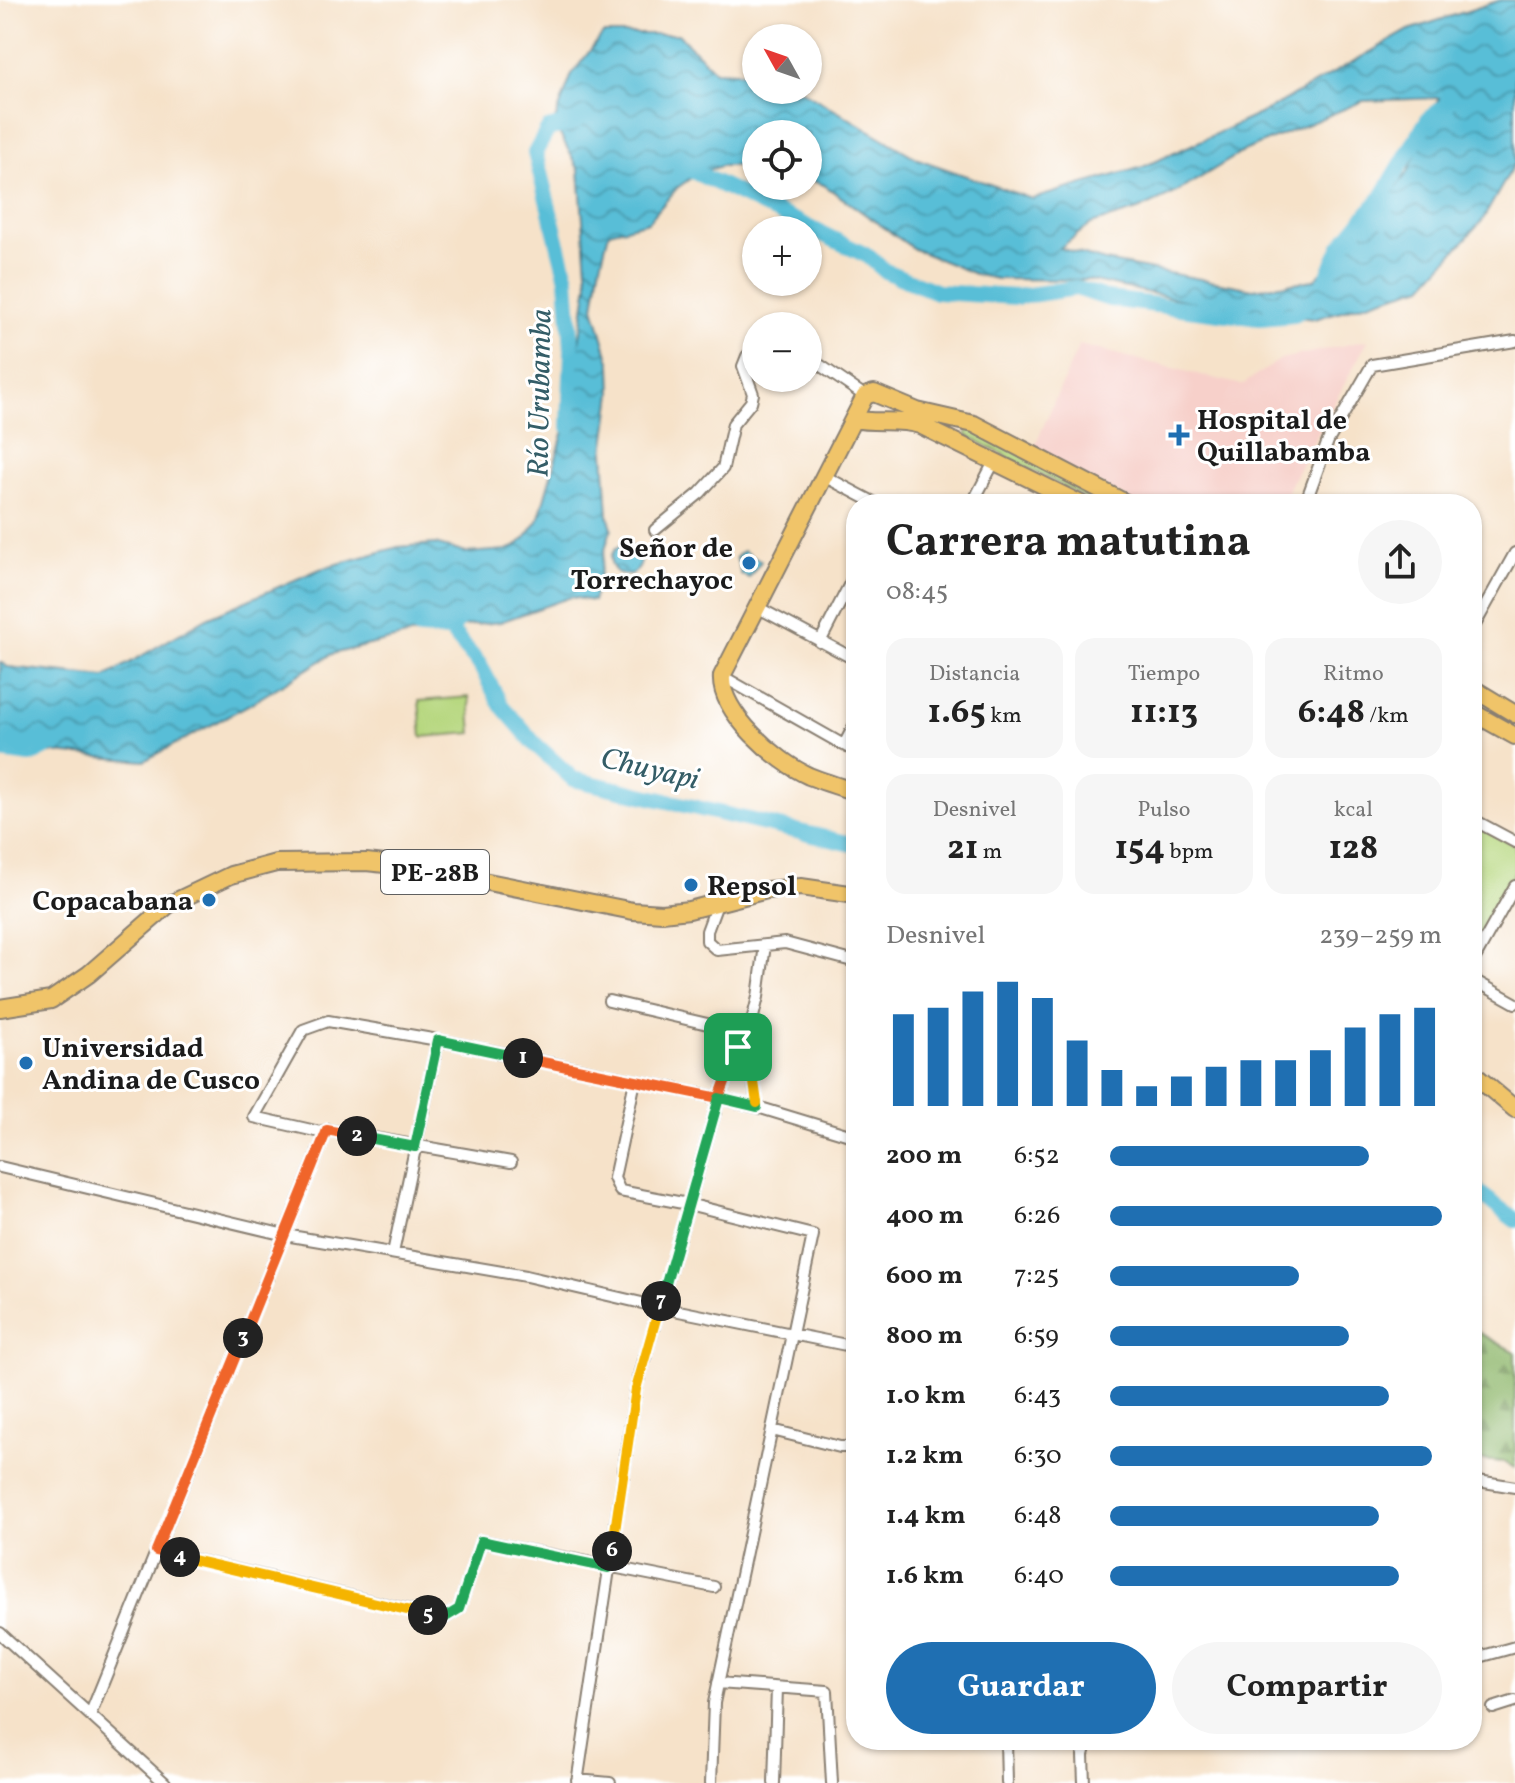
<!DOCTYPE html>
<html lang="es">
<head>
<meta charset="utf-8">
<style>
	:root { --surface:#fff; --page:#f6f6f6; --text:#222; --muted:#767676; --accent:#1f6fb2 }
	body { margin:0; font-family:Vollkorn,serif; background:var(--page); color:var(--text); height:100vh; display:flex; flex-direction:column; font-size:30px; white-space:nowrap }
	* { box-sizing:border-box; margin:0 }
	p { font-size:26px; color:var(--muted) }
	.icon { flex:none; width:44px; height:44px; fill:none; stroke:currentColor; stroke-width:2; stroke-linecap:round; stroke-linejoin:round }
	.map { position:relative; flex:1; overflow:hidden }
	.drawer { position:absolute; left:846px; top:494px; width:636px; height:1256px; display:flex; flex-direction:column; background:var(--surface); border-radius:32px; box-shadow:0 2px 6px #0004 }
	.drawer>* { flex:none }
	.needle { width:52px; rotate:310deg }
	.buttons { position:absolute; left:742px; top:24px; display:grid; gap:16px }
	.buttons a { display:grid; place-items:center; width:80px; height:80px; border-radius:50%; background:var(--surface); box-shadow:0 2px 6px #0004; font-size:40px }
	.pin { position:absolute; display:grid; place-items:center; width:68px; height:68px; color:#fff; margin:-34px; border-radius:16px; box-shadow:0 4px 12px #0006 }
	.km { position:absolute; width:40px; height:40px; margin:-20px; border-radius:50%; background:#222; color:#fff; font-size:22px; line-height:40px; text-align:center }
	.round { display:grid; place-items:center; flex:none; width:84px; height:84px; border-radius:42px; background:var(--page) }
	.head { display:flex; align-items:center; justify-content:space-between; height:136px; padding:0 40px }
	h1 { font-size:44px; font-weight:700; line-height:60px }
	.figures { display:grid; grid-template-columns:repeat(3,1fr); gap:12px; height:136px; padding:8px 40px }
	.figures div { display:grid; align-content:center; border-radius:20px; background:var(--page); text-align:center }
	.figures b { font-size:34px; font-weight:700 }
	.figures small { font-size:22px; font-weight:400 }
	.figures p { font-size:22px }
	.chart { height:224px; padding:16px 40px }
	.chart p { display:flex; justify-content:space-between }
	.chart svg { width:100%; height:144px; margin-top:8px; stroke:var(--accent); stroke-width:6 }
	.primary-button { display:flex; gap:16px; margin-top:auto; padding:16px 40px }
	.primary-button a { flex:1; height:92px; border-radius:48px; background:var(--accent); color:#fff; font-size:32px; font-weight:700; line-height:92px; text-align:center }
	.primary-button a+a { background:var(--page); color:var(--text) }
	ul { padding:0 40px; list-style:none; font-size:26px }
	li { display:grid; grid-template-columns:128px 96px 1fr; align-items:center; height:60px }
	li i { height:20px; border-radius:10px; background:var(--accent) }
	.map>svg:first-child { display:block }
</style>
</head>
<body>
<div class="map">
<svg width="1515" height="1783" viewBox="0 0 1515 1783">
	<defs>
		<pattern id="forest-firs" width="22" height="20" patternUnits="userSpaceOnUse" patternTransform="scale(2)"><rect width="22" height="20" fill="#90b86d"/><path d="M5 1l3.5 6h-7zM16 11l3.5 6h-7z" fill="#759559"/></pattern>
		<pattern id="water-waves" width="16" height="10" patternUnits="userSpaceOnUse" patternTransform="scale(2)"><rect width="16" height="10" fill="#59bed7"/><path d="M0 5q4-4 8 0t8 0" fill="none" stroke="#499aae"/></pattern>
	</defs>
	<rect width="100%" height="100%" fill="#fff"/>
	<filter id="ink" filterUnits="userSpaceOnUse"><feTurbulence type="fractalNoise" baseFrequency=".0125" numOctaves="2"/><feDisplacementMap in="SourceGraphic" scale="16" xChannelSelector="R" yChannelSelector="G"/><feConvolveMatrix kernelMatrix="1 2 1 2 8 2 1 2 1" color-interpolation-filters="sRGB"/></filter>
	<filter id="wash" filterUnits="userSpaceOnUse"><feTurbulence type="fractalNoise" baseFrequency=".006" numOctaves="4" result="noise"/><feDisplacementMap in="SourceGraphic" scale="32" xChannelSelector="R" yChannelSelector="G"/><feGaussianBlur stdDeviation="1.8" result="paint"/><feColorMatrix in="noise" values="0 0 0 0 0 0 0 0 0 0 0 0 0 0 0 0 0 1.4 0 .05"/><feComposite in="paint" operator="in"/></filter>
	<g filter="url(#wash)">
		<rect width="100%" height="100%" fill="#f6e2c9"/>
		<!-- built -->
		<path fill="#f7d0ca" d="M1368,340L1280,504H1139L1033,450L1079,345L1242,385L1281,359Z"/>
		<!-- forest -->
		<path fill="url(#forest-firs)" stroke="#566a44" stroke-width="2" d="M1472,1329L1515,1352V1468L1504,1462L1472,1459Z"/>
		<!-- park -->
		<path fill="#b6d77e" stroke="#697a4d" stroke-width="2" d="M971,423L1126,504H1096L966,435Z
			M469,697L472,733L422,737L419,701Z
			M1472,823L1515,845V871L1472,951Z"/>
		<!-- water -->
		<path fill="url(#water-waves)" stroke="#3a6d7a" stroke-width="2" fill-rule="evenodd" d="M1501,0H1515V163L1482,221L1423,286L1315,319L1225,309L1089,280L997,279L977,275L914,249L824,185L808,179V134H756V166H721L698,173L677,188L648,222L609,232L600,268L594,307L611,365L612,393L604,452L608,515L612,528C602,551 601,577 593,601L571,597L500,622L431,630L332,654L252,703L144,761L0,748V662L8,667L105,677L207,618L320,569L398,547L435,544L466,553L507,550L517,546L525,538L538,521L568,416L588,283L579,170L554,123L572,74L603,34H678L715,71L756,73V90H801L918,159L1032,199L1143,167L1264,112L1409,30ZM1439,98L1408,172L1363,229L1314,280L1253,289L1105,261L1060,248L1091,224L1138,210L1173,194L1246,150L1363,101Z
			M611 560a15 15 0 1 1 30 0a15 15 0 1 1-30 0Z
			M743,551L761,561L749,578L741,574L736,557Z"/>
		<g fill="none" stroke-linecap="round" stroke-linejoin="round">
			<!-- river -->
			<path stroke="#59bed7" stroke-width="16" d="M678,164L868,256L885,271L937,292L1016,297L1076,288L1109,299L1260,318L1293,315L1303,309
				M1387,220L1383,195L1428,119L1447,105
				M1328,275L1341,246L1383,195
				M569,427L572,350L567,279L535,153L548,129L575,122
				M419,628L450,630L467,611
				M450,630L480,665L501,705L535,744L573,779L856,845
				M0,751L30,755L52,744
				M1472,1183L1479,1193L1515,1220"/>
		</g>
	</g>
	<g filter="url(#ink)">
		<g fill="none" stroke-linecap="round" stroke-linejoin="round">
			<!-- minor casing -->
			<g stroke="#897f72" stroke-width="14">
				<path id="minor" d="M808,357L865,396
					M822,475L877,504
					M972,504L994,462
					M1305,504L1328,441L1372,365L1515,341
					M655,530L700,493L723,468L733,424L751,402L753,394L743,366L747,356L756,350
					M755,606L856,660
					M1472,630L1515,553
					M820,642L856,572
					M722,676L856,752
					M844,745L856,722
					M1472,819L1515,842
					M717,904L707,931V941L717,950L785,943L856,962
					M1472,963L1515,886
					M1472,979L1515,1003
					M609,1001L716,1026L738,1047L752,1068L757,1107
					M635,1081L614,1178L620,1191L688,1204L813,1235L714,1703L711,1783
					M327,1130L320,1132L254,1117L303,1030L328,1021L438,1040L719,1098L764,1109L856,1137
					M0,1167L285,1235L526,1276L659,1307L856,1347
					M393,1253L438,1040
					M772,1430L840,1447H856
					M1472,1480L1515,1487
					M156,1551L444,1618L459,1609L481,1541L714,1587
					M0,1633L165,1783
					M1472,1659L1515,1647
					M718,1683L827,1691L832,1783
					M1493,1708L1515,1701
					M90,1715L327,1130L511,1162
					M1006,1740L1007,1783
					M577,1780L610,1783
					M577,1783L636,1389L719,1098L738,1047L749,1033L758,997L765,945
					M774,1783L777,1688
					M1084,1783L1083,1755L1087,1740"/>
			</g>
			<!-- primary casing -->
			<g stroke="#897f72" stroke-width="20">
				<path id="primary" d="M853,419C875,424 897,418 920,425L1081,504
					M1472,688L1515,714
					M1472,712L1515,736
					M856,792C840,787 824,782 809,776C777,762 719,712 722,676L865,396L874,393L917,411L974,424L1128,504"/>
			</g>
			<!-- trunk casing -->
			<g stroke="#897f72" stroke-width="20">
				<path id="trunk" d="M0,1008L51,1000L89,974L168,905L231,875L276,863L366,862L413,867L633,911L662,913L689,910L767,890L801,887L856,895
					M1472,1073L1515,1109"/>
			</g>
			<!-- minor -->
			<use href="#minor" stroke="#fff" stroke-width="10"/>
			<!-- primary -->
			<use href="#primary" stroke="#f0c469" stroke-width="16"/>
			<!-- trunk -->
			<use href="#trunk" stroke="#f0c469" stroke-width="16"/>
		</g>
	</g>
	<g fill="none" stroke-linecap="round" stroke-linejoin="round" filter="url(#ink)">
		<!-- split-1 casing -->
		<g stroke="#fff" stroke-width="16">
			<path id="split-1" d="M523,1058L719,1098L738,1047"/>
		</g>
		<!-- split-2 casing -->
		<g stroke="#fff" stroke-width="16">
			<path id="split-2" d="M357,1136L415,1147L438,1040L523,1058"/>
		</g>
		<!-- split-3 casing -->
		<g stroke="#fff" stroke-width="16">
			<path id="split-3" d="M243,1338L327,1130L357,1136"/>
		</g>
		<!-- split-4 casing -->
		<g stroke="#fff" stroke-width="16">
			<path id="split-4" d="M180,1557L156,1551L243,1338"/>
		</g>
		<!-- split-5 casing -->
		<g stroke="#fff" stroke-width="16">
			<path id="split-5" d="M180,1557L428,1615"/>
		</g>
		<!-- split-6 casing -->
		<g stroke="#fff" stroke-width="16">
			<path id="split-6" d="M428,1615L444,1618L459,1609L481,1541L609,1568L612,1551"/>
		</g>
		<!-- split-7 casing -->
		<g stroke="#fff" stroke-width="16">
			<path id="split-7" d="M612,1551L636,1389L661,1301"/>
		</g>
		<!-- split-8 casing -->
		<g stroke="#fff" stroke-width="16">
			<path id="split-8" d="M661,1301L719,1098L757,1107V1103"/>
		</g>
		<!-- split-9 casing -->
		<g stroke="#fff" stroke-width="16">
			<path id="split-9" d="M738,1047L752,1068L757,1103"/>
		</g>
		<!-- split-1 -->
		<use href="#split-1" stroke="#f0652b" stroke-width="10"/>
		<!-- split-2 -->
		<use href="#split-2" stroke="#22a559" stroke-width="10"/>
		<!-- split-3 -->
		<use href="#split-3" stroke="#f0652b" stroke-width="10"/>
		<!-- split-4 -->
		<use href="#split-4" stroke="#f0652b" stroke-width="10"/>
		<!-- split-5 -->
		<use href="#split-5" stroke="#f5b400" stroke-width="10"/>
		<!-- split-6 -->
		<use href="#split-6" stroke="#22a559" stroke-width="10"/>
		<!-- split-7 -->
		<use href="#split-7" stroke="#f5b400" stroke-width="10"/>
		<!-- split-8 -->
		<use href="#split-8" stroke="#22a559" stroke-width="10"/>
		<!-- split-9 -->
		<use href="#split-9" stroke="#f5b400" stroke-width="10"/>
	</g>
	<!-- markers -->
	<g fill="#1f6fb2" stroke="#fff" stroke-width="3">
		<path d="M1175 423h8v8h8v8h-8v8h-8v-8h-8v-8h8z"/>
		<circle cx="749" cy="563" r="8"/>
		<circle cx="691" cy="885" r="8"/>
		<circle cx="209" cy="900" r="8"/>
		<circle cx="26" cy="1063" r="8"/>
	</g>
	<g text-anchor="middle" stroke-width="6" stroke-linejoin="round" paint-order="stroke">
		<!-- shield labels -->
		<rect fill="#fff" stroke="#606060" stroke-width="2" x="381" y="850" width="108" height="44" rx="6"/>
		<g font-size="26" font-weight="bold" fill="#1c1c1c">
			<text x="435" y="881">PE-28B</text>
		</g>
		<!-- poi labels -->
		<g font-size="28" font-weight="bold" fill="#1c1c1c" stroke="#fff" text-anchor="start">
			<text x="1197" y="429">Hospital de<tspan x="1197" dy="32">Quillabamba</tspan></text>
			<text x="733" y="557" text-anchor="end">Señor de<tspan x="733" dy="32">Torrechayoc</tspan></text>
			<text x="707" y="895">Repsol</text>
			<text x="193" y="910" text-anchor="end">Copacabana</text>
			<text x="42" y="1057">Universidad<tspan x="42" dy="32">Andina de Cusco</tspan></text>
		</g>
		<!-- water labels -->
		<g font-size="30" font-style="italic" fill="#345d67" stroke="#fff">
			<text transform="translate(539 393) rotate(-89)" y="10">Río Urubamba</text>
			<text transform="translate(650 768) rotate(13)" y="10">Chuyapi</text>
		</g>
	</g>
</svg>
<div class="buttons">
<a><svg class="needle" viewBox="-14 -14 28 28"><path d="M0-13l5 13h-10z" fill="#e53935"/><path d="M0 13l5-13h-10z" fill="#767676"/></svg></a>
<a><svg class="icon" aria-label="locate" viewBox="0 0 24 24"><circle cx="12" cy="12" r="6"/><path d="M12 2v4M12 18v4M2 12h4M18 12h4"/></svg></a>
<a>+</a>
<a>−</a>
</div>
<div class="pin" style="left:738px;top:1047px;background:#1e9e55"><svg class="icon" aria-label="arrive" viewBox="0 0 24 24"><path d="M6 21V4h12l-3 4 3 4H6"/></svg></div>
<b class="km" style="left:523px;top:1058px">1</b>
<b class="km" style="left:357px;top:1136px">2</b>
<b class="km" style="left:243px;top:1338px">3</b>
<b class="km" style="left:180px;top:1557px">4</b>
<b class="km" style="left:428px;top:1615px">5</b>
<b class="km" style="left:612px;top:1551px">6</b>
<b class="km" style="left:661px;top:1301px">7</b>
<section class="drawer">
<div class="head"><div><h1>Carrera matutina</h1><p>08:45</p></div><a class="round"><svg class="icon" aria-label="share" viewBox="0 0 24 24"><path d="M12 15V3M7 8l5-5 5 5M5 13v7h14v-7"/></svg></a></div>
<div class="figures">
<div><p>Distancia</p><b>1.65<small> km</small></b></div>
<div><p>Tiempo</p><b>11:13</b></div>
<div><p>Ritmo</p><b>6:48<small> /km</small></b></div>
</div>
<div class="figures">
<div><p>Desnivel</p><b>21<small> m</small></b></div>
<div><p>Pulso</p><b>154<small> bpm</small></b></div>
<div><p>kcal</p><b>128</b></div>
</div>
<div class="chart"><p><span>Desnivel</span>239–259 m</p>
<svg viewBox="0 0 160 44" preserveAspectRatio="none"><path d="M5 44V16M15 44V14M25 44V9M35 44V6M45 44V11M55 44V24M65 44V33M75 44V38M85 44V35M95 44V32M105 44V30M115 44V30M125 44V27M135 44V20M145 44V16M155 44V14"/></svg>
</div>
<ul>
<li><b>200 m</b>6:52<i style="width:78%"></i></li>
<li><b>400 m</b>6:26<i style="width:100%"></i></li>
<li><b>600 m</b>7:25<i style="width:57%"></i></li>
<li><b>800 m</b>6:59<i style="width:72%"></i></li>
<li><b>1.0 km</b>6:43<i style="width:84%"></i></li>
<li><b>1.2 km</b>6:30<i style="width:97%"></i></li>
<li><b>1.4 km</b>6:48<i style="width:81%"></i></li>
<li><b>1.6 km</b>6:40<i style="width:87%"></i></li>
</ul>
<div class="primary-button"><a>Guardar</a><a>Compartir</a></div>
</section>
</div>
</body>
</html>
